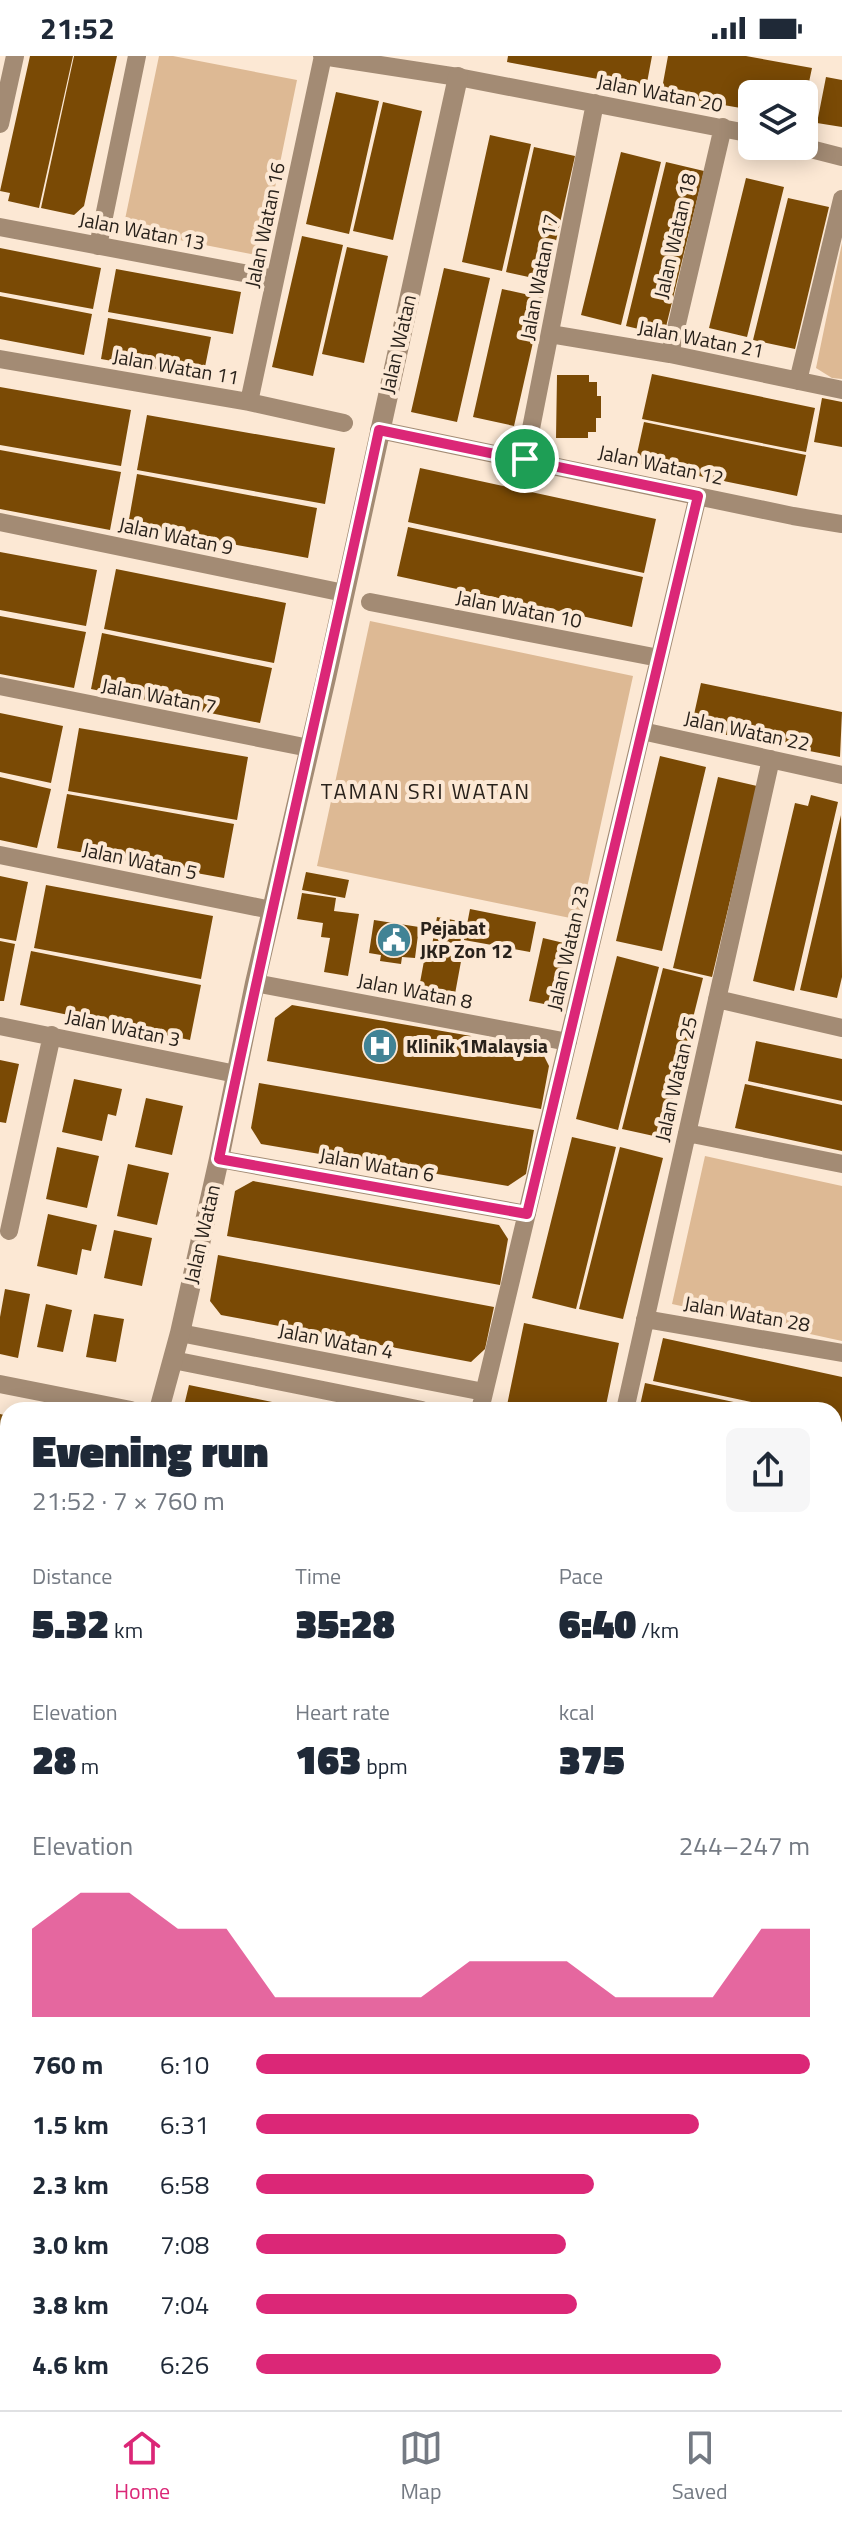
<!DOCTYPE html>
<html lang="en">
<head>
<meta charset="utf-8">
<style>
	:root { --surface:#fff; --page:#f6f6f7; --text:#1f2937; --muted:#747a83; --line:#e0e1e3; --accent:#db2777 }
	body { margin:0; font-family:"Titillium Web",sans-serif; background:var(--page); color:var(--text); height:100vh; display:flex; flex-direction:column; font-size:30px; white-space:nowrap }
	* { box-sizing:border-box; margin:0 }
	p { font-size:26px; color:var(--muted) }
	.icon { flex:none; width:44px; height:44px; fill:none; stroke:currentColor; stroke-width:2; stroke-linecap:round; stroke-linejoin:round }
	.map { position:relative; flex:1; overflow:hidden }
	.side { position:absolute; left:0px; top:1346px; width:842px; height:1008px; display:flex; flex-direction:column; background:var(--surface); border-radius:24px 24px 0 0; box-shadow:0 4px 20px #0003 }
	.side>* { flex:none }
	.controls { position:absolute; left:738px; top:24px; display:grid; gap:16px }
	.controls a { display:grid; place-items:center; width:80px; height:80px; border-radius:12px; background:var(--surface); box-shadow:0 4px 20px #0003; font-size:40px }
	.pin { position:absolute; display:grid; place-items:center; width:68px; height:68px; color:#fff; margin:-34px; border:4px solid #fff; border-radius:50%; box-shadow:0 2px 8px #0007 }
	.round { display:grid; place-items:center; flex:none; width:84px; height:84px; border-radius:12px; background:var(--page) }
	.headline { display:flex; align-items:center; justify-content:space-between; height:136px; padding:0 32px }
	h1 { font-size:44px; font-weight:800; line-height:60px }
	.metrics { display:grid; grid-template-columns:repeat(3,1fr); gap:12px; height:136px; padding:8px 32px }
	.metrics div { display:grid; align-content:center }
	.metrics b { font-size:40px; font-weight:800 }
	.metrics small { font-size:22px; font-weight:400 }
	.metrics p { font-size:22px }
	.chart { height:224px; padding:16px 32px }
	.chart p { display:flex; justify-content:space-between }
	.chart svg { width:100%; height:144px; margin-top:8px; fill:var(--accent); opacity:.7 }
	ul { padding:0 32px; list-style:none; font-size:26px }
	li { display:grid; grid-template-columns:128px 96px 1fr; align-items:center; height:60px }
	li i { height:20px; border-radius:10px; background:var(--accent) }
	.status { display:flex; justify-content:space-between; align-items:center; height:56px; padding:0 40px; background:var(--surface); direction:ltr }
	.status svg { height:22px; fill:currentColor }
	.tab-bar { display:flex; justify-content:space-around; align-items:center; height:112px; border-top:2px solid var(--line); background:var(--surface); font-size:22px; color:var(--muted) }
	.tab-bar a { display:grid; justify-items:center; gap:4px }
	.tab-bar .active { color:var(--accent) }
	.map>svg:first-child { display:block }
</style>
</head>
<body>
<div class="status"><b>21:52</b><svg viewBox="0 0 49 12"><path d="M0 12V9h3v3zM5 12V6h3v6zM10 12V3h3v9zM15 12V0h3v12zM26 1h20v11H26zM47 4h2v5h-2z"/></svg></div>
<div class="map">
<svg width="842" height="2354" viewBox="0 0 842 2354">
	<rect width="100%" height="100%" fill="#fce8d4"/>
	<!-- green -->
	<path fill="#ddb994" d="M159,0H173L297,24L261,200L123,173Z
		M842,187V323L832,322L816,312Z
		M370,565L633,620L580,864L317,810Z
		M705,1100L842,1130V1285L672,1248Z"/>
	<!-- building -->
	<path fill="#7a4a05" d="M30,0H73L39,152L8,145L10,137L0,135Z
		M74,0H117L84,150L74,159L41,152Z
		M508,0H652L646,32L507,6Z
		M668,0H746L812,12L805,45L804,38H752V54L661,38Z
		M826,21L842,24V71L817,67Z
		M336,36L379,45L349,178L306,168Z
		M383,46L422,55L393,184L353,175Z
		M490,79L531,88L502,215L462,206Z
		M534,91L575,100L547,225L506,216Z
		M621,96L661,106L621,269L581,259Z
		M666,106L704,115L664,279L626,270Z
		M746,122L784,131L747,281L709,272Z
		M788,142L829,151L795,293L753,284Z
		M302,180L343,189L313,320L272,311Z
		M347,191L388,200L364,307L322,298Z
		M0,192L101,212L93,253L0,236Z
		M444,212L490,222L457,366L411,356Z
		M116,213L241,236L233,278L108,256Z
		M502,233L543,242L514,370L473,361Z
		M0,240L92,258L84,299L0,283Z
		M108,262L211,281L203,321L101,303Z
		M652,318L815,352L806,396L642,363Z
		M557,319H589V326H597V340H601V362H596V376H588V382H556Z
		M0,331L131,354L121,410L0,389Z
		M822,342L842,346V391L814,386Z
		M147,359L335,392L325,448L137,414Z
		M644,366L806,399L797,440L635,407Z
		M0,394L121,416L110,474L0,453Z
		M420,412L656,463L644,517L408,466Z
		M137,418L317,452L308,502L128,469Z
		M408,471L643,521L632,571L397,520Z
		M0,496L97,514L86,570L0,554Z
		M116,513L286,547L274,607L104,573Z
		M0,560L86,576L74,632L0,618Z
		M102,577L272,612L260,667L91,633Z
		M701,627L842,656L840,701L691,672Z
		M0,657L63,670L51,727L0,716Z
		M79,672L248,701L237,764L68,735Z
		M660,700L706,711L662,895L616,885Z
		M0,721L51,733L37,792L0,784Z
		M718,721L757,730L712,921L673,912Z
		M67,738L234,768L224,822L57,792Z
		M811,739L838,746L794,935L753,925L795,747L808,750Z
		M841,759L842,921L837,942L800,934Z
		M306,816L349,824L345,842L302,834Z
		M0,820L28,826L16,885L0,882Z
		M46,829L213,860L201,923L34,892Z
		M302,837L336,842L334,855L359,858L348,920L324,916L330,882L321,881L323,867L297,863Z
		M470,853L536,866L530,896L464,884Z
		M437,861L459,865L457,881L461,882L459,894L432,889Z
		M374,864L419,871L415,902L402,901L401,908L380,905L381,899L369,897Z
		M543,882L568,888L554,950L529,945Z
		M0,885L15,888L4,945H0Z
		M426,894L462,900L455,938L419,932Z
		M31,895L201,929L190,984L20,949Z
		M617,900L659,911L618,1074L576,1063Z
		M663,912L703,922L663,1082L622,1073Z
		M292,949L540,992L549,1010L541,1053L267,1005L275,962Z
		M756,985L842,1003V1045L748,1025Z
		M0,1004L19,1008L6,1067L0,1066Z
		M74,1023L122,1033L116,1060L108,1058L102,1085L62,1076Z
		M259,1027L534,1074L526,1118L508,1130L261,1088L251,1072Z
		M745,1028L842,1049V1095L735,1072Z
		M146,1042L183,1050L172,1099L135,1091Z
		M572,1081L616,1091L576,1253L532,1242Z
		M57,1091L99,1100L87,1152L46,1143Z
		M620,1091L663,1102L623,1263L579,1253Z
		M128,1108L169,1117L157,1169L117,1160Z
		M253,1125L499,1169L508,1183L500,1229L227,1180L235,1135Z
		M48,1158L97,1169L91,1195L82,1193L77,1219L37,1210Z
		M114,1174L152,1182L142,1230L104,1222Z
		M218,1199L494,1251L485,1293L471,1306L221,1259L210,1245Z
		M5,1233L30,1238L18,1302L0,1298V1261Z
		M46,1248L72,1254L63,1296L37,1291Z
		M94,1258L124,1263L116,1306L86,1301Z
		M524,1267L619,1287L605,1354H506Z
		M663,1282L842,1321V1366L834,1364V1354H789L653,1325Z
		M645,1327L743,1348L762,1354H639Z
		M189,1329L306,1353V1354H183Z
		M0,1358L8,1360V1375L1,1405Z
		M834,1368L842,1370V1412L834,1410Z
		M0,1590L8,1592V1645L0,1643Z
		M0,1658L8,1660V1694L3,1713H0Z
		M841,1678H842V1874L834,1872V1704Z
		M842,1948V2018L834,2021V1951Z
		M841,2255L842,2319L834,2322V2258Z
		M8,2272V2337L0,2340V2275Z
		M541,2346H608L611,2354H528L542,2348Z
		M673,2346H761L762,2349L749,2354H676Z"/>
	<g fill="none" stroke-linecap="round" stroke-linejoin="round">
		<!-- minor -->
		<path stroke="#a38b74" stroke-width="18" d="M322,0L458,21L752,78
			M0,68L15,0
			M799,90L842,101
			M0,171L275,223
			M98,190L137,0
			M550,278L670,298L842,334
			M670,298L723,71
			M0,303L249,346L344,367
			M798,325L842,143
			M249,346L323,0
			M379,374L793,460L842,468
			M525,403L595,47
			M0,466L344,537
			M370,546L659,602
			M0,630L309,692
			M642,675L842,719
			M0,799L271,854
			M255,927L568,986
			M717,943L842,972
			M0,970L236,1018
			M687,1077L842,1108
			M219,1103L527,1158
			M9,1175L52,979
			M645,1263L842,1297
			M180,1277L484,1336
			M173,1304L422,1354
			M0,1328L131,1354
			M480,1354L698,440
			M625,1354L771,703
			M834,1429L842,1431
			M0,1516L8,1517
			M834,1548L842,1519"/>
		<!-- tertiary -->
		<path stroke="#a38b74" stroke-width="20" d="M159,1354L180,1277L219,1103L255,927L326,622L458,21
			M0,1907L8,1879
			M0,2165L8,2188
			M63,2346L66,2354
			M280,2354L302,2346"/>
		<!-- motorway -->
		<path stroke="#412707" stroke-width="24" d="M834,2144L842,2142
			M834,2189L842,2187
			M239,2354L276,2346
			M369,2354L391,2346"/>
	</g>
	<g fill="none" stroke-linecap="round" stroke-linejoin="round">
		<!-- route casing -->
		<g stroke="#fff" stroke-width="16">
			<path id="route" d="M379,374L698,440L527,1158L219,1103C269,859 327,617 379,374Z"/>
		</g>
		<!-- route -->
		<use href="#route" stroke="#db2777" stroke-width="10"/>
	</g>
	<!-- icons -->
	<defs>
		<g id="civic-disc" transform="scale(1.8)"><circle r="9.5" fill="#418395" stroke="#fce8d4"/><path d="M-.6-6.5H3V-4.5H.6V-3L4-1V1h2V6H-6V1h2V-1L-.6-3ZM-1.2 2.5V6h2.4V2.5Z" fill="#fff"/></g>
		<g id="hospital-disc" transform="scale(1.8)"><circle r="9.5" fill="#418395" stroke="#fce8d4"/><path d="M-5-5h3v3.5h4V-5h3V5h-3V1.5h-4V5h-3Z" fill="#fff"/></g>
	</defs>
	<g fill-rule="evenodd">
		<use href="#civic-disc" x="394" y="884"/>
		<use href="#hospital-disc" x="380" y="990"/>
	</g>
	<g text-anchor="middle" stroke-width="8" stroke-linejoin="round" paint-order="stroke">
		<!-- street labels -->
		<g font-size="20" fill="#29221b" stroke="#fce8d4">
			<text transform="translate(660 37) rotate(11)" y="7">Jalan Watan 20</text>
			<text transform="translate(265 169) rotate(-78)" y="7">Jalan Watan 16</text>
			<text transform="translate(142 175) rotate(11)" y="7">Jalan Watan 13</text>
			<text transform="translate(675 180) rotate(-77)" y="7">Jalan Watan 18</text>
			<text transform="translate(539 221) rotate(-79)" y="7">Jalan Watan 17</text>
			<text transform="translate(701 283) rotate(11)" y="7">Jalan Watan 21</text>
			<text transform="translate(398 288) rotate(-77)" y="7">Jalan Watan</text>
			<text transform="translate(176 311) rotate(10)" y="7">Jalan Watan 11</text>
			<text transform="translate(661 409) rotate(12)" y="7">Jalan Watan 12</text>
			<text transform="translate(176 480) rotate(12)" y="7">Jalan Watan 9</text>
			<text transform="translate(519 553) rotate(11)" y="7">Jalan Watan 10</text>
			<text transform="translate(159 640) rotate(11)" y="7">Jalan Watan 7</text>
			<text transform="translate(747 675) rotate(12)" y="7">Jalan Watan 22</text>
			<text transform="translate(140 805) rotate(12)" y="7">Jalan Watan 5</text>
			<text transform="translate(568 892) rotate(-77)" y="7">Jalan Watan 23</text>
			<text transform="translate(415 935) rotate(11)" y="7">Jalan Watan 8</text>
			<text transform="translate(123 972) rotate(12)" y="7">Jalan Watan 3</text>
			<text transform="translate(676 1023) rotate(-77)" y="7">Jalan Watan 25</text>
			<text transform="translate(377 1109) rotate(10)" y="7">Jalan Watan 6</text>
			<text transform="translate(202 1178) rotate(-77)" y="7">Jalan Watan</text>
			<text transform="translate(747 1258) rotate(10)" y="7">Jalan Watan 28</text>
			<text transform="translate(336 1285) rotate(11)" y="7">Jalan Watan 4</text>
		</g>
		<!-- poi labels -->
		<g font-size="20" font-weight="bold" fill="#29221b" stroke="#fce8d4" text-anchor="start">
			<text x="420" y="879">Pejabat<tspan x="420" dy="23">JKP Zon 12</tspan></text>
			<text x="406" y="997">Klinik 1Malaysia</text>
		</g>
		<!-- neighbourhood labels -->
		<g font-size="22" letter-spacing="2" fill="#29221b" stroke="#fce8d4">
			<text x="426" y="743">TAMAN SRI WATAN</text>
		</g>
	</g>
</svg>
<div class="controls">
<a><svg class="icon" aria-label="layers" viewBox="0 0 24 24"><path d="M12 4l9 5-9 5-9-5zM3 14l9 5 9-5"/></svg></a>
</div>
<div class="pin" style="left:525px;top:403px;background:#1e9e55"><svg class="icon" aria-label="arrive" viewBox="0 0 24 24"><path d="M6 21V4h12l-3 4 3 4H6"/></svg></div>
<section class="side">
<div class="headline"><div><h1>Evening run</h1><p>21:52 · 7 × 760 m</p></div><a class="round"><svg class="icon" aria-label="share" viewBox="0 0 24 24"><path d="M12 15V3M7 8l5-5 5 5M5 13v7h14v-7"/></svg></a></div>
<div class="metrics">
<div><p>Distance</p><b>5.32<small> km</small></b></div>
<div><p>Time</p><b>35:28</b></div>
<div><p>Pace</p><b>6:40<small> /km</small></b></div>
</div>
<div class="metrics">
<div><p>Elevation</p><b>28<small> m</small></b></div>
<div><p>Heart rate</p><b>163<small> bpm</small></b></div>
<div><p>kcal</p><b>375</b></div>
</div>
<div class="chart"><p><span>Elevation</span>244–247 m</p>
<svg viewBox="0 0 160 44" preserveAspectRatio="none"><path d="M0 44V17L10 6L20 6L30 17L40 17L50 38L60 38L70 38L80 38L90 27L100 27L110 27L120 38L130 38L140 38L150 17L160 17V44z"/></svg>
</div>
<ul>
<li><b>760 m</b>6:10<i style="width:100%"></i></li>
<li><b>1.5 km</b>6:31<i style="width:80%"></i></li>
<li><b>2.3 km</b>6:58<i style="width:61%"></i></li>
<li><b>3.0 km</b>7:08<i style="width:56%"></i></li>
<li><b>3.8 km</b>7:04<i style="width:58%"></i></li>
<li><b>4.6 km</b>6:26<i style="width:84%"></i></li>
</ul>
</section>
</div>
<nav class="tab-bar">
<a class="active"><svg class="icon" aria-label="home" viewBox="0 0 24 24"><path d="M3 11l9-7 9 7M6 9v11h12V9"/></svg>Home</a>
<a><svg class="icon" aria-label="map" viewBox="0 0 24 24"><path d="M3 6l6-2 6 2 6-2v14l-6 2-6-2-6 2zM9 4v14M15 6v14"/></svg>Map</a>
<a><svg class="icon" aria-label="saved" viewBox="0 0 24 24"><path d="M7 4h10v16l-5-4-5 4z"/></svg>Saved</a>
</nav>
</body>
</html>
